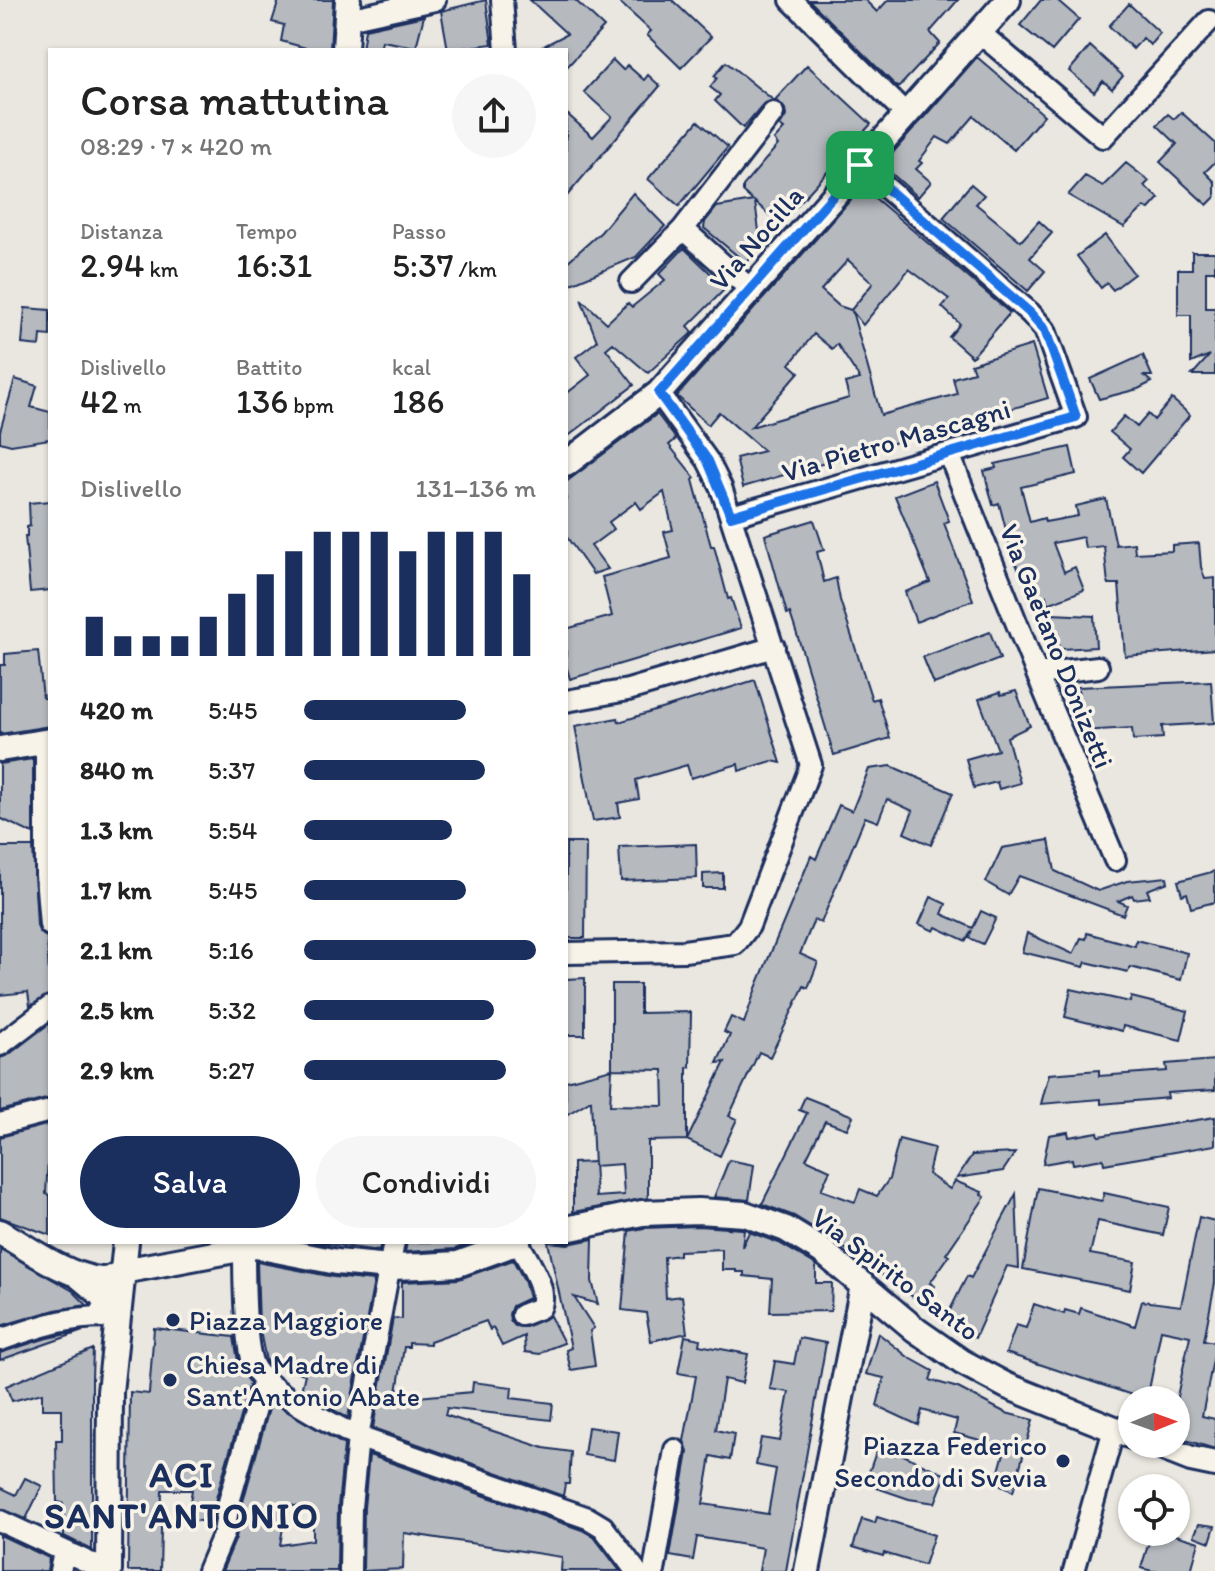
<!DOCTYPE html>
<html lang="it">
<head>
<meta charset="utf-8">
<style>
	:root { --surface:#fff; --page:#f6f6f6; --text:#222; --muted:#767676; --accent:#1b2f5e }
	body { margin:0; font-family:Itim,sans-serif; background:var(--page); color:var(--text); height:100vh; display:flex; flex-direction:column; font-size:30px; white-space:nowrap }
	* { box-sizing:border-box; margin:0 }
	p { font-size:26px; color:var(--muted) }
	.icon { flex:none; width:44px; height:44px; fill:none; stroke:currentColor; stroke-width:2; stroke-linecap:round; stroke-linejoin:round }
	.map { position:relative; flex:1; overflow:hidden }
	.sheet { position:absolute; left:48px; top:48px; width:520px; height:1196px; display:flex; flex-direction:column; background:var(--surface); border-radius:0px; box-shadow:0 2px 6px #0004 }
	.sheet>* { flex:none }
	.needle { width:52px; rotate:89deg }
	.buttons { position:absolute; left:1118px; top:1386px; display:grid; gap:16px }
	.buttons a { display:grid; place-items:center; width:72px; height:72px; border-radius:50%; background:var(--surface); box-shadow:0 2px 6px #0004; font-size:40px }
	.pin { position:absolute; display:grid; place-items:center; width:68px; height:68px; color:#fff; margin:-34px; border-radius:16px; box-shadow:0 4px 12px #0006 }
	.round { display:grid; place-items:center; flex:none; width:84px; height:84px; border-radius:42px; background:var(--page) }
	.headline { display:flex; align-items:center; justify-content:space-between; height:136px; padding:0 32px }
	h1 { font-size:44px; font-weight:600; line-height:60px }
	.figures { display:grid; grid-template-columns:repeat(3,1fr); gap:12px; height:136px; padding:8px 32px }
	.figures div { display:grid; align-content:center }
	.figures b { font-size:34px; font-weight:600 }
	.figures small { font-size:22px; font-weight:400 }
	.figures p { font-size:22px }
	.chart { height:224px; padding:16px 32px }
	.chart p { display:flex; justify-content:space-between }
	.chart svg { width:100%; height:144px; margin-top:8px; stroke:var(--accent); stroke-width:6 }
	.action { display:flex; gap:16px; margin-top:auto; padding:16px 32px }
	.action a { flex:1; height:92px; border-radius:48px; background:var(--accent); color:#fff; font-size:32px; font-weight:600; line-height:92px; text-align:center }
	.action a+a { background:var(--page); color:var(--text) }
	ul { padding:0 32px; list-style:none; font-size:26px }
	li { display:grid; grid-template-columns:128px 96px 1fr; align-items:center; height:60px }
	li i { height:20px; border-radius:10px; background:var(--accent) }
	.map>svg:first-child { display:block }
</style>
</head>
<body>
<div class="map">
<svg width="1215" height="1571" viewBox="0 0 1215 1571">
	<rect width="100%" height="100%" fill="#eae7e0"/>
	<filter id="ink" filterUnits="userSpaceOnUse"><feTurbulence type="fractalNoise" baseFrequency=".0125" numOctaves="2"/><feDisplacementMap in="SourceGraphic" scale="16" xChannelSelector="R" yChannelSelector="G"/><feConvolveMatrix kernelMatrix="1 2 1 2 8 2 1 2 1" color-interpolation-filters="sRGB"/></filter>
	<g filter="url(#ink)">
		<!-- building -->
		<path fill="#b6babf" stroke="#1b2f5e" stroke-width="2" fill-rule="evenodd" d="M279,0H333L330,50H313L281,41L284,25L272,22Z
			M486,0L492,44L448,50L441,11Z
			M530,0H575L604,27L566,68V50H536L567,34Z
			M617,0H672L711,37L681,68L647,35L651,31Z
			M809,0H865L877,12L888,0H958L930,32L940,43L898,88Z
			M1041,0H1057L1079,19L1052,51L1020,25Z
			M1129,4L1160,33L1150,45L1143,38L1133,49L1109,26Z
			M424,16L416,47L382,41L380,50H362L365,29Z
			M1090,46L1123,76L1112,89L1103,81L1094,92L1069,71Z
			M977,57L1044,115L1014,150L974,116L950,144L937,137L919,161L922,163L916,169L931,182L918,197L882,165Z
			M613,60L623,70L627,65L644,80L648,75L660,86L566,197V113L593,137L612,117L584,92Z
			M726,62L773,100L763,104L743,128L715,101L720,95L710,87L717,78L714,76Z
			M807,65L871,124L780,224L755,202L761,245L746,263L704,228L705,222L717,207L753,201L743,192V186L778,145L774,140L784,129L780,126L786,116L785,109L775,100Z
			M1181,112L1215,143V162L1205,172L1215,182V197L1207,205L1160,162L1177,144L1157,125L1168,114L1174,119Z
			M698,121L728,147L679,206L648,179Z
			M1126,163L1149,181L1144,186L1159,198L1149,209L1144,207L1124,227L1068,195L1085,176L1103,186Z
			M971,184L984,195L976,204L1021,241L1039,221L1052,233L1030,258L1045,271L1028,291L943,218Z
			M862,187L1010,313L972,357L949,337L960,324L942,307L949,299L909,269L863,325L852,311L881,415L957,394L953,378L974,372L971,364L1032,345L1048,398L743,487L736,458L764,451L719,412L708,425L677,396ZM848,260L873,283L851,310L839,306L821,290ZM814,334L832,349L837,344L860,379L845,383L849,398L751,427L799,372L790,364Z
			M633,193L665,226L636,257L566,286V263L601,232Z
			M1105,235L1134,274L1113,290L1107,283L1101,288L1077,256Z
			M684,248L726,288L688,326L693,332L648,373L613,343L606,349L634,385L566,438V394L590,375L576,357L597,341L581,299L607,323L628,303L632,307L665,280L659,274Z
			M1192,252H1215V271H1206V308H1215V375H1192L1210,355L1191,363V315H1178V269H1192Z
			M25,308L50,310V336L41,335L40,346L22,344Z
			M1143,355L1152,376H1144L1152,382L1138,389L1099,399L1090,379Z
			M15,379L37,386L31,407L50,412V439L11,445L0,442V431Z
			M1172,399L1190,415L1141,473L1123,457L1130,449L1110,432L1124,416L1137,427L1148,414L1154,420Z
			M657,414L676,439L669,445L695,478L693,480L711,546H714L728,599L731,598L741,628L570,679L566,665V629L612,616L602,577L671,558L664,532L673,530L664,492L641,509L636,502L609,522L614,529L591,546L608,569L593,574L566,536V482Z
			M1070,447L1076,474L1021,487L1030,522L1044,518L1045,522L1078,516L1076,506L1106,499L1116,545L1134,543L1135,553L1172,551V545L1199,543L1201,567L1205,579L1215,578V649L1125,656L1119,584H1108L1104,546L1085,548L1083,537L1053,543L1064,572L1075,567L1084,590L1048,604L1046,596L1033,602L1013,557L999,503L993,505L984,471L996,468L995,464Z
			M934,481L949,521L944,523L973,600L916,622L905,592L930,582L895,496Z
			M50,501V590L30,592L25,536H27V527L30,526L29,503Z
			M814,520L824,550L817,552L824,582L836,578L840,600L872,700L878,698L890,738L834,755L802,650L790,613L787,614L765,535Z
			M1051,614L1094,616L1096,647L1060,649Z
			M990,632L1000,659L934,684L923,657Z
			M38,651L43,698L50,697V726L0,734V665H5V654Z
			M755,680L781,763L772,761L739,771L738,764L691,778L687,765L636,780L639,799L618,803L620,817L593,821L575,726L618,718L619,722Z
			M1211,681L1214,723L1162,726L1163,738L1133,740L1132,728L1081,731L1078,687Z
			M1016,691L1030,726L1007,737L1020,783L999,789L997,782L974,788L966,759L998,750L979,699L1000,692L1001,695Z
			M33,759V834L0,818V764Z
			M891,766L953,793L931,845L904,833L913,811L887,799L878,822L865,817L821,923L814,920L800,954L818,962L808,988L804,986L770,1057L759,1052L729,1116L737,1119L720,1156L687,1140L648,1141V1198L573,1212V1163L594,1162L596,1197L624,1195L622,1164L594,1166L591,1100L566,1115V1081L612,1069V984H640V1013L691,1012L690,1067L687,1068V1140L725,1062L717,1063L730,1035L724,1032L731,1017L744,1023L756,988L811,856L816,859L839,805L852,811L869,769ZM612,1069L663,1070L664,1106L610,1105Z
			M1049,840L1055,871L1098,891L1127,881L1167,877L1168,882L1147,890L1150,897L1134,899L1132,895L1118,901L1127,905L1123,915L1019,876L1008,895L986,882L1002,848Z
			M566,843H586L585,938H566Z
			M696,844L697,878L621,881L619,847Z
			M0,847H33L37,926L40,933L47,937L50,994L30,1006L28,992L0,995Z
			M1215,871V902L1191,908L1187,893L1182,895L1178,881Z
			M723,873V888H703V874Z
			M931,897L946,904L942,914L973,928L981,911L996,918L983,944L969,938L972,930L966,941L936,927L934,931L919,924Z
			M1027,933L1073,954L1081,938L1086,939L1087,933L1135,946L1136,940L1187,953L1181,980L1130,967L1128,972L1086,962L1084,967L1022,952Z
			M585,978V1035H566V979Z
			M1071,989L1130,1002L1131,997L1188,1011L1181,1040L1123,1026L1122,1031L1065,1017Z
			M50,1023V1098L0,1111V1058L8,1055Z
			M1215,1060V1090L1167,1093L1168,1098L1101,1104V1099L1041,1104L1049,1074L1099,1070V1076L1167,1071L1166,1064Z
			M805,1097L853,1116L847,1129L825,1121L806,1159L830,1170L821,1190L855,1202L860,1189L877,1196L889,1179L899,1139L934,1148L928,1174L950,1189L955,1181L982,1192L981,1194L985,1197L946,1254L949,1256L930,1283L935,1286L923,1304L830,1238L794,1216L762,1204L807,1113L799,1110Z
			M1215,1117V1145L1104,1164L1103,1159L1073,1164L1072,1159L1043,1164L1049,1135L1068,1132L1069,1137L1098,1132L1099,1136Z
			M50,1124L46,1194L50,1195V1235L0,1217V1137Z
			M1015,1153L1003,1171L957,1178L972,1155Z
			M729,1160L754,1165L749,1200L714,1197Z
			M1038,1188L1102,1201L1104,1193L1169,1207L1163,1235L1098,1221L1090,1254L1135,1262L1130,1290L1023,1269Z
			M1016,1194L1019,1268L1007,1266L975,1338L944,1322L967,1276L971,1278Z
			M1199,1217L1215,1221V1283L1204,1340L1215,1342V1350L1202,1416L1215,1419V1449L1176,1437V1401L1190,1336L1161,1330L1147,1400L1006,1353L1016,1325L1026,1328L1034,1304L1064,1314L1065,1310L1079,1314L1081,1308L1135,1326L1142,1301L1181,1306Z
			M698,1226L742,1229L744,1230L742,1247L749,1232L779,1243L813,1263L816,1266V1283H832L831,1311L770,1312L772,1279L744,1276V1272H736V1270H722V1249L679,1251V1255L664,1257L666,1298L682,1296L687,1333L651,1341L646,1313L622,1310L629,1231L644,1228Z
			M593,1239L592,1281L598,1304L574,1297L594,1328L590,1331L595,1366L571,1370L566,1350L571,1348L548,1242L568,1244Z
			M313,1242H381L379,1251Z
			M407,1242H474L455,1249L405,1252Z
			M0,1249L73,1291L87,1305L55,1310L0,1326Z
			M513,1260L524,1280L529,1298L512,1306L509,1314L510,1320L515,1326L526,1327L550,1316L564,1343L548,1349L540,1354L525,1352L524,1336L502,1346L493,1328L490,1330L486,1321L430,1341V1344L409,1343V1347H404L396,1399L472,1392L473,1382L512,1387L511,1398L553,1403L551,1420L447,1408L445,1415L544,1448L571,1452L569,1484H565L563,1496L373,1428L393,1318L402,1319V1282L459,1279Z
			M257,1262L334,1277L374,1281L348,1418L301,1391L305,1374L271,1365V1368L266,1361L259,1326Z
			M154,1328L234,1337L238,1361L250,1383L216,1498L212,1523L187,1519L192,1490H162L160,1571H128L130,1392L149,1394Z
			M83,1331L0,1360V1353L47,1338Z
			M878,1333L908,1357L933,1371L930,1380L958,1388L1006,1413L1033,1420L1013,1492L996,1482L1004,1453L978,1445L980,1440L954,1433L957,1420L922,1410L918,1425L877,1406L884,1378L866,1374Z
			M685,1336L700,1339L699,1345L748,1354L742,1383L724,1379L716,1430L734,1434L730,1460L711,1456L703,1504L768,1514L776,1469L756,1465L761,1438L780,1441L789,1392L770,1389L775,1361L794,1364L799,1338L826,1343L786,1571H759L763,1548L697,1537L693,1560L670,1556L688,1452L684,1441L696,1376L678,1373Z
			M93,1349L92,1379V1550L64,1536L63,1503L57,1502L56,1440H62V1409H42V1393L12,1401L6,1386Z
			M271,1402L344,1445L338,1507L337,1571H222L236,1538L242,1505ZM287,1504L313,1511V1540L280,1545Z
			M588,1427L618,1431L614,1460L584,1455Z
			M877,1449L896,1455L897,1452L946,1475L935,1503L909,1499L865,1484Z
			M369,1455L582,1530L594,1537L620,1571H561L562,1557L404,1533L403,1569L363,1571L364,1508Z
			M25,1478L42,1486L26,1519L0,1508V1487L16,1495Z
			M877,1517L934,1535L924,1565L884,1553L883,1556L853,1547L862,1519L875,1523Z
			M1199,1524L1215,1526L1210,1542L1194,1536Z
			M1152,1532H1165L1199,1542L1191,1571H1152L1141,1568Z
			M0,1535L49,1558L47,1571H0Z"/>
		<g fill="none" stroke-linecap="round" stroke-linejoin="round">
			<!-- minor casing -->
			<g stroke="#1b2f5e" stroke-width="26">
				<path id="minor" d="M502,0L506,50
					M791,0L906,114
					M348,19L435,0
					M980,33L1103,137L1209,21
					M631,282L683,229
					M750,289L683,229L773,113
					M949,454L1037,674L1115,860
					M731,516L1076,417L1045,330L1030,313L860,165
					M1037,674L1098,667
					M566,701L628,690L774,647
					M46,742V875L50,925
					M566,953L684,951L735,944L749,926L811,765L721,487L708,461L659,393
					M0,1045L50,1007
					M0,1124L50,1111
					M518,1242C527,1260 549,1289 540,1308L522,1315
					M244,1248C244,1274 244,1347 254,1367C267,1391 332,1424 358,1437L588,1518L603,1527L636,1571
					M76,1276L100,1296L105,1306L99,1316
					M0,1340C41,1326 74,1314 118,1318
					M0,1521L90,1563L109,1567
					M60,1571L64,1551
					M208,1571L224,1533L229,1502L264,1380
					M350,1571L351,1507L358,1437L394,1242
					M654,1571L675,1450
					M1074,1571L1114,1429"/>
			</g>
			<!-- tertiary casing -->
			<g stroke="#1b2f5e" stroke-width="30">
				<path id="tertiary" d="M345,50L348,0
					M566,464L659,393L1008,0
					M0,749L50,741
					M566,1229L642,1213L698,1211L745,1214L786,1229L822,1251L916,1330L962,1362L1007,1386L1132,1436
					M0,1232C30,1249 65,1276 100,1280C109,1281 116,1276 123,1271L256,1246L337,1262L390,1267L423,1266L458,1264L518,1242
					M1153,1444L1191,1459L1215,1464
					M109,1571L110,1392L126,1242
					M807,1571L863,1285"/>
			</g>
			<!-- minor -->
			<use href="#minor" stroke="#f7f3e8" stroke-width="20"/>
			<!-- tertiary -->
			<use href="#tertiary" stroke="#f7f3e8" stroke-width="24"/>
		</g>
	</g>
	<g fill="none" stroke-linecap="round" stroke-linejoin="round" filter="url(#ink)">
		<!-- route casing -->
		<g stroke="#fff" stroke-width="16">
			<path id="route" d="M860,165L1030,313L1045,330L1076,417L731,516L708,461L659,393Z"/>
		</g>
		<!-- route -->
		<use href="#route" stroke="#1a73e8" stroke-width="10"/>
	</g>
	<!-- markers -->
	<g fill="#1b2f5e" stroke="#f7f3e8" stroke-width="3">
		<circle cx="173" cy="1320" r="8"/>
		<circle cx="170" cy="1380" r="8"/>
		<circle cx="1063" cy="1461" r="8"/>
	</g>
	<g text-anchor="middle" stroke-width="7" stroke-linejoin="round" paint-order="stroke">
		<!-- street labels -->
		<g font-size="28" fill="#1b2f5e" stroke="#f7f3e8">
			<text transform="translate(756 238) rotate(-49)" y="10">Via Nocilla</text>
			<text transform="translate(896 440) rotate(-16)" y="10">Via Pietro Mascagni</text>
			<text transform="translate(1057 646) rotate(68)" y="10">Via Gaetano Donizetti</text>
			<text transform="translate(896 1274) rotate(37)" y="10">Via Spirito Santo</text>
		</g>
		<!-- poi labels -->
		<g font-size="28" fill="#1b2f5e" stroke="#f7f3e8" text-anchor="start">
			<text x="189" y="1330">Piazza Maggiore</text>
			<text x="186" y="1374">Chiesa Madre di<tspan x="186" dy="32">Sant'Antonio Abate</tspan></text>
			<text x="1047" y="1455" text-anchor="end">Piazza Federico<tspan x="1047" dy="32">Secondo di Svevia</tspan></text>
		</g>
		<!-- district labels -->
		<g font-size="36" font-weight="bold" letter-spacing="2" fill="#1b2f5e" stroke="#f7f3e8">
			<text x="182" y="1487">ACI<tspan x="182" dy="41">SANT'ANTONIO</tspan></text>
		</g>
	</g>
</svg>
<div class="buttons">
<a><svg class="needle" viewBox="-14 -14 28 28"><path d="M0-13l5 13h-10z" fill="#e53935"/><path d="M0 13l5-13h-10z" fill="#767676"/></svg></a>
<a><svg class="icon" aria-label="locate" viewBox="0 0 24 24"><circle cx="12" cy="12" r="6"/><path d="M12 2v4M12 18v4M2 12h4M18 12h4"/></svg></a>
</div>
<div class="pin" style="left:860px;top:165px;background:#1e9e55"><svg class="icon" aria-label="arrive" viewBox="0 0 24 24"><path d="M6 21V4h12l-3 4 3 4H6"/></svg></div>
<section class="sheet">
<div class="headline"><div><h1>Corsa mattutina</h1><p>08:29 · 7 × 420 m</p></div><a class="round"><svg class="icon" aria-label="share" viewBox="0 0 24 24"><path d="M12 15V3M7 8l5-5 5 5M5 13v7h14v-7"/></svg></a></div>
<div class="figures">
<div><p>Distanza</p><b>2.94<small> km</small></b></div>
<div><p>Tempo</p><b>16:31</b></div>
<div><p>Passo</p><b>5:37<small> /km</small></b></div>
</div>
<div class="figures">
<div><p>Dislivello</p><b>42<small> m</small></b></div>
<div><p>Battito</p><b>136<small> bpm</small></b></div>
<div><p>kcal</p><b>186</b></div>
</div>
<div class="chart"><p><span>Dislivello</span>131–136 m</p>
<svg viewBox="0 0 160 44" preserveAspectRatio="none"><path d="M5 44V32M15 44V38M25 44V38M35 44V38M45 44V32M55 44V25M65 44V19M75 44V12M85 44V6M95 44V6M105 44V6M115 44V12M125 44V6M135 44V6M145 44V6M155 44V19"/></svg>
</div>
<ul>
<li><b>420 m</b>5:45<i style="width:70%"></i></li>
<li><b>840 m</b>5:37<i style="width:78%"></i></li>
<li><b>1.3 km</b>5:54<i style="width:64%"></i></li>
<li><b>1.7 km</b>5:45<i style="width:70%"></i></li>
<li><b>2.1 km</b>5:16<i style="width:100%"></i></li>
<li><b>2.5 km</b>5:32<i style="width:82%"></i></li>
<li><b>2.9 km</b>5:27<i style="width:87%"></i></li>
</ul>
<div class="action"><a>Salva</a><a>Condividi</a></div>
</section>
</div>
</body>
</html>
